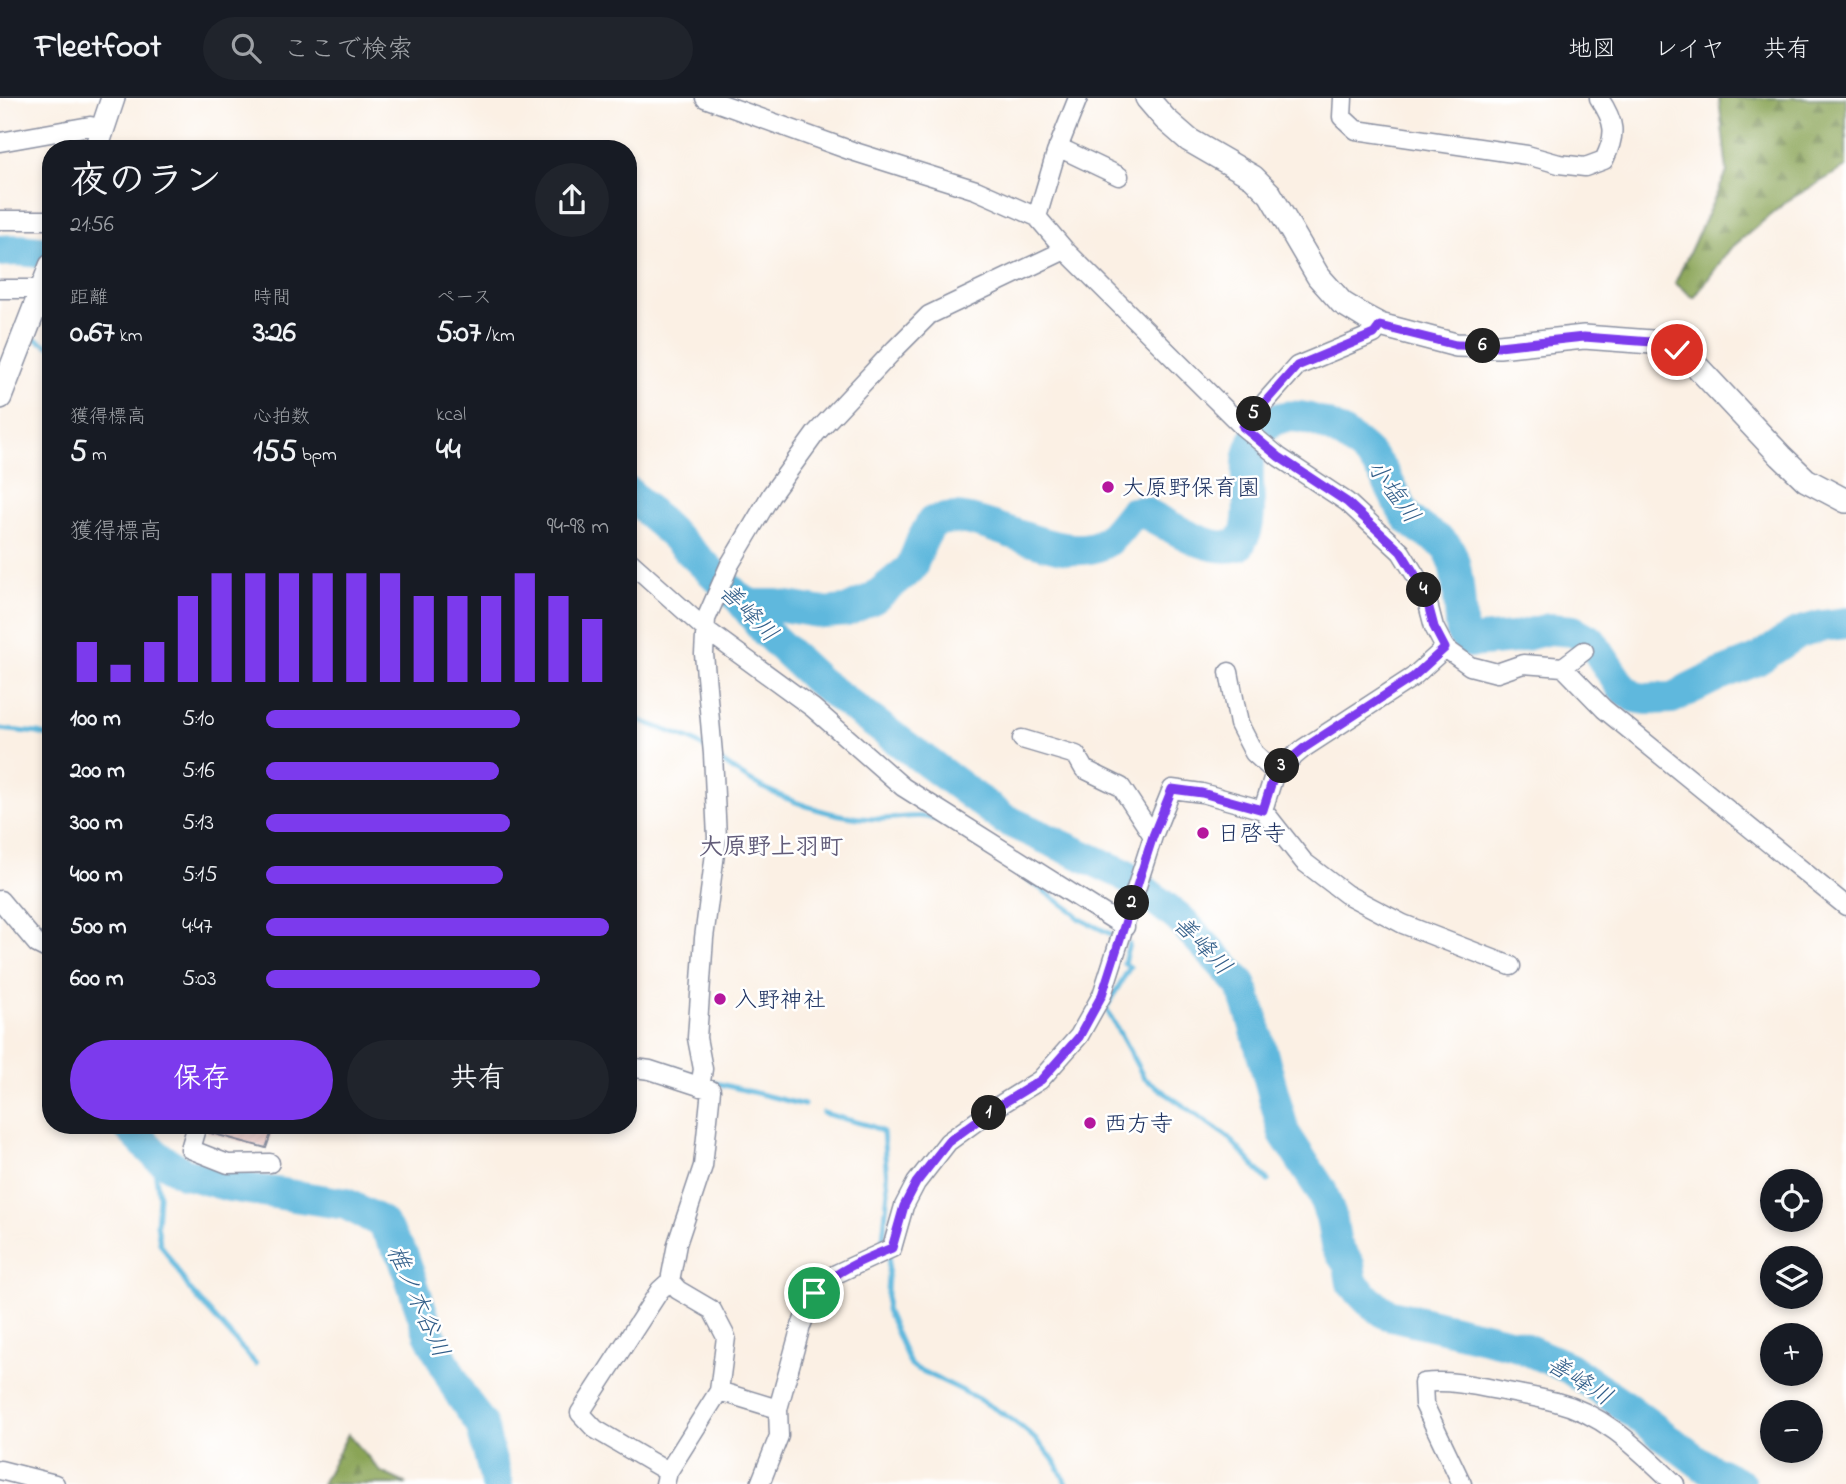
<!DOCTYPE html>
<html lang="ja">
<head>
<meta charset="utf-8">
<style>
	:root { --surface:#171b24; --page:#20242c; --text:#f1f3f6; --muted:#9ea1a6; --line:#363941; --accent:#7c3aed }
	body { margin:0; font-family:"Indie Flower","Klee One",sans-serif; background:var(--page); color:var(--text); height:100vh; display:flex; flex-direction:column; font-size:26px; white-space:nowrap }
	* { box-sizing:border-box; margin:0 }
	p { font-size:23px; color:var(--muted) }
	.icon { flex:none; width:38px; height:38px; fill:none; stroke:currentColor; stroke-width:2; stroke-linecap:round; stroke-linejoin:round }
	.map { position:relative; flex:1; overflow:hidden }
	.panel { position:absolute; left:42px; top:42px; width:595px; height:994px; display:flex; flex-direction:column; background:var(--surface); border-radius:28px; box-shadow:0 4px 10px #0003 }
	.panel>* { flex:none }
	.fabs { position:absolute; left:1760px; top:1071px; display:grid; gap:14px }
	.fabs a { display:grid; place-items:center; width:63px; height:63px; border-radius:50%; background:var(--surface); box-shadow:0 4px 10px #0003; font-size:35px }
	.pin { position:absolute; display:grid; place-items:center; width:60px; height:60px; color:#fff; margin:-30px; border:4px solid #fff; border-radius:50%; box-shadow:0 2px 7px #0007 }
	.km { position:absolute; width:35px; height:35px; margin:-18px; border-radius:50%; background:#222; color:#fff; font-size:19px; line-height:35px; text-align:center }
	.round { display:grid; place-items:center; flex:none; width:74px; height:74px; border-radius:37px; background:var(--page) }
	.head { display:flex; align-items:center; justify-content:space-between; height:119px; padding:0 28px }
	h1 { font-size:38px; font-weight:700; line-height:52px }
	.figures { display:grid; grid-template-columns:repeat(3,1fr); gap:10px; height:119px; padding:7px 28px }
	.figures div { display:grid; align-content:center }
	.figures b { font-size:30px; font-weight:700 }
	.figures small { font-size:19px; font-weight:400 }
	.figures p { font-size:19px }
	.chart { height:196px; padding:14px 28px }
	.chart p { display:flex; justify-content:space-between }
	.chart svg { width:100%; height:126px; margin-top:7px; stroke:var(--accent); stroke-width:6 }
	.cta { display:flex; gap:14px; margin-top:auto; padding:14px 28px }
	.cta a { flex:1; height:80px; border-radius:42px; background:var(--accent); color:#fff; font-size:28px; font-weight:700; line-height:80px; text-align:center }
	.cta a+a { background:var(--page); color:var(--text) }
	ul { padding:0 28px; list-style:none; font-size:23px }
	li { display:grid; grid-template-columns:112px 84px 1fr; align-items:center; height:52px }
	li i { height:18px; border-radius:9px; background:var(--accent) }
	header { display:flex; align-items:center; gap:42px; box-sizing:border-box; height:98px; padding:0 35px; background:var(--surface); border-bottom:2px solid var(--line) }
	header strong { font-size:33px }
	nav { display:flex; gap:38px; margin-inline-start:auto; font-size:24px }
	.search { width:490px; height:63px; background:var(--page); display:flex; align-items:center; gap:18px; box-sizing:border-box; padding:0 24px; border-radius:38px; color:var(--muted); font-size:26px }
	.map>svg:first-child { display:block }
</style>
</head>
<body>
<header>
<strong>Fleetfoot</strong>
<div class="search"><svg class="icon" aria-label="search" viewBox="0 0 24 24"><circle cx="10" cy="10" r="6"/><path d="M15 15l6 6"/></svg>ここで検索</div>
<nav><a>地図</a><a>レイヤ</a><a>共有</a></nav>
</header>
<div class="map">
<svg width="1846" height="1386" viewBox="0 0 1846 1386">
	<defs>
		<pattern id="forest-firs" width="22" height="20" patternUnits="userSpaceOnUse" patternTransform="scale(1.75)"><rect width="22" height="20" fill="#8aa456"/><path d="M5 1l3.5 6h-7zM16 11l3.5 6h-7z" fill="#70864a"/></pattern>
		<pattern id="building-hatch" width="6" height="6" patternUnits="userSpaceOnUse" patternTransform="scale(1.75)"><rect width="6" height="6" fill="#eab2ad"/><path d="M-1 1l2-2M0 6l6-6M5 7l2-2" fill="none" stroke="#c89997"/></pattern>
	</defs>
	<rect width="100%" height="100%" fill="#fff"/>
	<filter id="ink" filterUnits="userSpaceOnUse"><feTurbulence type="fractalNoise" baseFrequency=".0143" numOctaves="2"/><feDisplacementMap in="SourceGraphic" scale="14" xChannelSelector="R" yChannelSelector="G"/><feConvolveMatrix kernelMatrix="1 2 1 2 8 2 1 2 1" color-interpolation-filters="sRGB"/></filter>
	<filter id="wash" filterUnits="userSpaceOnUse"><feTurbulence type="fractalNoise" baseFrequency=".00686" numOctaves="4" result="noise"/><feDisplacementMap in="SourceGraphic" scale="28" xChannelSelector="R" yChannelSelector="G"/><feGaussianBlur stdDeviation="1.57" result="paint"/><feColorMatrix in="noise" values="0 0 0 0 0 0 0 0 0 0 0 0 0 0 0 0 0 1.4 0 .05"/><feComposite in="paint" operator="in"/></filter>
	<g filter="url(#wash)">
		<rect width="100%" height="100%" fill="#fbf0e4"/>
		<!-- forest -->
		<path fill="url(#forest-firs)" stroke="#526a5a" stroke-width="2" d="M1719,0H1846V69L1787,103L1730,151L1694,200L1675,185L1727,74Z
			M348,1336L381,1374L407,1386H322Z"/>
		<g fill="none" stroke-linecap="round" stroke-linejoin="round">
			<!-- stream -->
			<path stroke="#5fb8dd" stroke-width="5" d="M35,241L51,249
				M628,618L692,642L706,651
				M0,631L38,635L51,639
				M722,664C765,696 824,720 877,721C900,721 920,714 942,723
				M973,743L1075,815L1078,820L1115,838
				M1129,846L1124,865L1130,869L1106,910L1144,980L1228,1039L1268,1083
				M628,955L631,954L693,977
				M712,984L804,1007
				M823,1015L871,1028L883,1034L888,1093L883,1141L889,1160L886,1212L911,1268C964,1293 1045,1327 1066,1386
				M152,1053L159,1098L157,1126L160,1145L190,1192L256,1266"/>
			<!-- river -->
			<path stroke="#5fb8dd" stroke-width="32" d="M0,153L18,152L51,155
				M628,394L740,501L767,535L818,583L1004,721L1123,776L1179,820L1241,886L1252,918L1284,1035L1321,1092L1331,1119L1336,1147L1349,1167L1352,1185L1369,1203L1387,1216L1514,1246L1569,1270L1619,1304L1704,1368L1740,1386
				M740,501L752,507H776L824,515L846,513L857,508L874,500L911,470L922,442L932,424C943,421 953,419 964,421C1002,426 1065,465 1102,446C1113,441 1124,424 1132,415L1143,414C1170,427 1209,456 1239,447C1241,443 1244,437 1246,433C1256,399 1235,359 1263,330C1294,298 1358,340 1378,368C1390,382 1399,412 1411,423C1420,432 1443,442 1449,452C1459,468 1460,516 1462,536L1470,544L1513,540L1549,531L1573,533L1591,543L1622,590L1634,599L1647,601L1672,600L1721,576L1757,562L1798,535L1823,528L1846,525
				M127,1027L158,1059L184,1075L230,1088L346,1106L381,1124L403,1158L429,1235L460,1296L481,1326L497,1386"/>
		</g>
		<g id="blocks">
			<!-- building -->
			<path fill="url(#building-hatch)" d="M208,1027H274L266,1050L207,1034Z"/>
		</g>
	</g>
	<g filter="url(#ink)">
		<use href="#blocks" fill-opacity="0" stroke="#8b90a1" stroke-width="2"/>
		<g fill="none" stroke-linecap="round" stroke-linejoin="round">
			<!-- minor casing -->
			<g stroke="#8b90a1" stroke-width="21">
				<path id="minor" d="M705,0L852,53L976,92L1037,119L1065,152L1243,329L1297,268L1374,236L1380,227
					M1343,0L1342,19L1356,32L1527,57L1559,66L1585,69L1604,62C1617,36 1615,24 1599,0
					M0,44L90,28L103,31
					M1058,49L1119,78
					M1037,119L1056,55L1078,0
					M0,122H51
					M0,191H51
					M1243,329L1279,359L1347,404L1401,454L1424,491L1434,529L1445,550L1413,579L1304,650L1275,674L1263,712
					M628,462L705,531L813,610L903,689L1125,829
					M1445,550L1470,568L1497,575L1523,566L1563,569L1584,553
					M1563,569L1604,611L1846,808
					M1229,574L1239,626L1254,655L1275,674
					M1022,641L1076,657L1084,671L1121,689L1153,738
					M0,802L37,846L51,853
					M628,969L650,972L711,992L703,1068L677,1146L670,1183L678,1192L712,1212L726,1239L719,1293L668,1374L665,1386
					M700,989L703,971L697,940L704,840L717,740L713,656L704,556L706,521L730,466L771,397L816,335L895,251L929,217L1065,152
					M197,1027L190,1051L228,1066L270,1065
					M719,1293L778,1311
					M0,1372L55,1386
					M668,1374L595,1331L580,1315L660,1192L670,1183
					M760,1386L779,1338L778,1311L801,1228L814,1195L836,1176L892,1150L904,1108L916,1085L948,1044L992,1012L1040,982L1079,938L1102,897L1153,738L1172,691L1202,695L1263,712L1304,764L1346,796L1403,826L1511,868
					M1462,1386L1424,1306L1423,1285C1448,1282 1473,1287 1498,1292C1517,1296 1537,1299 1556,1304C1605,1316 1640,1353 1675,1386"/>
			</g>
			<!-- major casing -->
			<g stroke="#8b90a1" stroke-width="26">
				<path id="major" d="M1147,0L1165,21L1189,42L1253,79L1270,96L1318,178L1342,205L1365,219L1380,227L1456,247L1499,248L1584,239L1665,245L1687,258L1781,358L1806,382L1846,403
					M96,51L113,0
					M0,299L51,168"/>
			</g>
			<!-- minor -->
			<use href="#minor" stroke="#fff" stroke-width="18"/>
			<!-- major -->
			<use href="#major" stroke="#fff" stroke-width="23"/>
		</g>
	</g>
	<g fill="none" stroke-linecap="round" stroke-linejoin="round" filter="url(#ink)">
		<!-- route casing -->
		<g stroke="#fff" stroke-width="14">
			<path id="route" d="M814,1195C835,1173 864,1161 892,1150L904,1108L916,1085L948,1044L992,1012L1041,982L1079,939L1102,897L1153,738L1172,691L1202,695L1263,712L1275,674L1304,650L1413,579L1445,550L1434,529L1424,491L1401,454L1347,404L1279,359L1243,329L1297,268L1374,236L1380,228L1456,247L1499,248L1584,239L1665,245L1677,252"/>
		</g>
		<!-- route -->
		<use href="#route" stroke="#7c3aed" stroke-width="9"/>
	</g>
	<!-- markers -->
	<g fill="#b5179e" stroke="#fff" stroke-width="2.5">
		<circle cx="1108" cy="389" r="7"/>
		<circle cx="1203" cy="735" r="7"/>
		<circle cx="720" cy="901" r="7"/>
		<circle cx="1090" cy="1025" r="7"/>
	</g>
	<g text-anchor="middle" stroke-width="5" stroke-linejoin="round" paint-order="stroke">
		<!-- poi labels -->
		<g font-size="23" fill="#1b2f5e" stroke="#fff" text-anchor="start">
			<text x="1122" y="397">大原野保育園</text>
			<text x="1217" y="743">日啓寺</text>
			<text x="734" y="909">入野神社</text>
			<text x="1104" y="1033">西方寺</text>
		</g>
		<!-- water labels -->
		<g font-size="24" font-style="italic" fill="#335f8a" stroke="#fff">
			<text transform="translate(1394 393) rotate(54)" y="8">小塩川</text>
			<text transform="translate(749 514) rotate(45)" y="8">善峰川</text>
			<text transform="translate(1203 847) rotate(46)" y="8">善峰川</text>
			<text transform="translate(419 1203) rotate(66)" y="8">椎ノ木谷川</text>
			<text transform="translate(1580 1282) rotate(32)" y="8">善峰川</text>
		</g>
		<!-- neighbourhood labels -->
		<g font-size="24" font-weight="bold" fill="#635d7a" stroke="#fff">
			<text x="771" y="756">大原野上羽町</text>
		</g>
	</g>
</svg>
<div class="fabs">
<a><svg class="icon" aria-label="locate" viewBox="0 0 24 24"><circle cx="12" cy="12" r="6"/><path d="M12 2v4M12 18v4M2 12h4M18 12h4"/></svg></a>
<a><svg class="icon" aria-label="layers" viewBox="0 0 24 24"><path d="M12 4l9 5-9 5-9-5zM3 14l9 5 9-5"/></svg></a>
<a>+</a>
<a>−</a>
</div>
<div class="pin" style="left:814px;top:1195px;background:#1e9e55"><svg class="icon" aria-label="arrive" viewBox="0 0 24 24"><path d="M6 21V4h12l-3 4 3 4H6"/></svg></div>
<div class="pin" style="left:1677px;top:252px;background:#d93025"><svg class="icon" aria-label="check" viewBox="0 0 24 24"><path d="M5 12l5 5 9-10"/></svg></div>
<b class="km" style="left:989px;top:1015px">1</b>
<b class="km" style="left:1132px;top:805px">2</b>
<b class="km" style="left:1282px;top:668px">3</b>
<b class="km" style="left:1424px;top:492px">4</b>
<b class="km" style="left:1254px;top:316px">5</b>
<b class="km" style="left:1483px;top:248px">6</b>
<section class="panel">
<div class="head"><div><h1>夜のラン</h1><p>21:56</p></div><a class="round"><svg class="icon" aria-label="share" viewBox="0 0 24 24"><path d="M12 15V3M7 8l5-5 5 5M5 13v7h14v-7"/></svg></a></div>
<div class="figures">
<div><p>距離</p><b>0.67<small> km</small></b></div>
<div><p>時間</p><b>3:26</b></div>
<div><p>ペース</p><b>5:07<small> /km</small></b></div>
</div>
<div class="figures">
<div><p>獲得標高</p><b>5<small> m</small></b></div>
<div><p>心拍数</p><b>155<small> bpm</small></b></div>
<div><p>kcal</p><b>44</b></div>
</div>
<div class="chart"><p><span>獲得標高</span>94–98 m</p>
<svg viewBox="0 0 160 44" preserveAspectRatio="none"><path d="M5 44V30M15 44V38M25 44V30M35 44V14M45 44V6M55 44V6M65 44V6M75 44V6M85 44V6M95 44V6M105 44V14M115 44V14M125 44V14M135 44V6M145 44V14M155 44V22"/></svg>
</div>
<ul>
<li><b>100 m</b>5:10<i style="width:74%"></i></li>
<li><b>200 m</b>5:16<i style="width:68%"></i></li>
<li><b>300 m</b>5:13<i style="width:71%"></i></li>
<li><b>400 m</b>5:15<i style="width:69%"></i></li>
<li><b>500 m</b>4:47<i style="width:100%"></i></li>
<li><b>600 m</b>5:03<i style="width:80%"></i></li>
</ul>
<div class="cta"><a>保存</a><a>共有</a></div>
</section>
</div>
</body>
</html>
